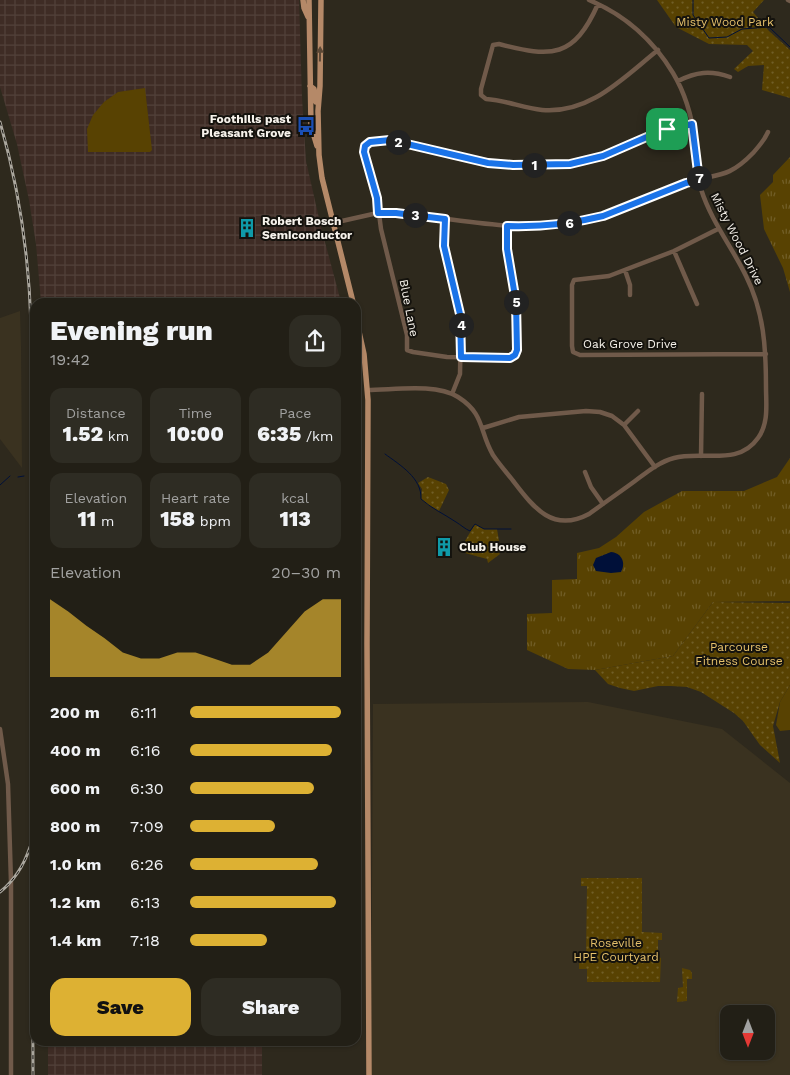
<!DOCTYPE html>
<html lang="en">
<head>
<meta charset="utf-8">
<style>
	:root { --surface:#221f16; --page:#2e2c23; --text:#f1f3f6; --muted:#a2a2a1; --line:#3f3d35; --accent:#ddb133 }
	body { margin:0; font-family:"Work Sans",sans-serif; background:var(--page); color:var(--text); height:100vh; display:flex; flex-direction:column; font-size:19px; white-space:nowrap }
	* { box-sizing:border-box; margin:0 }
	p { font-size:16px; color:var(--muted) }
	.icon { flex:none; width:28px; height:28px; fill:none; stroke:currentColor; stroke-width:2; stroke-linecap:round; stroke-linejoin:round }
	.map { position:relative; flex:1; overflow:hidden }
	.details { position:absolute; left:30px; top:298px; width:331px; height:748px; display:flex; flex-direction:column; background:var(--surface); border-radius:15px; box-shadow:0 1px 4px #0004,0 0 0 1px var(--line) }
	.details>* { flex:none }
	.needle { width:32px; rotate:180deg }
	.controls { position:absolute; left:720px; top:1005px; display:grid; gap:10px }
	.controls a { display:grid; place-items:center; width:55px; height:55px; border-radius:10px; background:var(--surface); box-shadow:0 1px 4px #0004,0 0 0 1px var(--line); font-size:25px }
	.pin { position:absolute; display:grid; place-items:center; width:42px; height:42px; color:#fff; margin:-21px; border-radius:10px; box-shadow:0 2px 8px #0006 }
	.km { position:absolute; width:25px; height:25px; margin:-12px; border-radius:50%; background:#222; color:#fff; font-size:14px; line-height:25px; text-align:center }
	.round { display:grid; place-items:center; flex:none; width:52px; height:52px; border-radius:15px; background:var(--page) }
	.head { display:flex; align-items:center; justify-content:space-between; height:85px; padding:0 20px }
	h1 { font-size:28px; font-weight:800; line-height:38px }
	.stats { display:grid; grid-template-columns:repeat(3,1fr); gap:8px; height:85px; padding:5px 20px }
	.stats div { display:grid; align-content:center; border-radius:12px; background:var(--page); text-align:center }
	.stats b { font-size:21px; font-weight:800 }
	.stats small { font-size:14px; font-weight:400 }
	.stats p { font-size:14px }
	.chart { height:140px; padding:10px 20px }
	.chart p { display:flex; justify-content:space-between }
	.chart svg { width:100%; height:90px; margin-top:5px; fill:var(--accent); opacity:.7 }
	.action { display:flex; gap:10px; margin-top:auto; padding:10px 20px }
	.action a { flex:1; height:58px; border-radius:15px; background:var(--accent); color:#111; font-size:20px; font-weight:800; line-height:58px; text-align:center }
	.action a+a { background:var(--page); color:var(--text) }
	ul { padding:0 20px; list-style:none; font-size:16px }
	li { display:grid; grid-template-columns:80px 60px 1fr; align-items:center; height:38px }
	li i { height:12px; border-radius:6px; background:var(--accent) }
	.map>svg:first-child { display:block }
</style>
</head>
<body>
<div class="map">
<svg width="790" height="1075" viewBox="0 0 790 1075">
	<defs>
		<pattern id="industrial-grid" width="8" height="8" patternUnits="userSpaceOnUse" patternTransform="scale(1.25)"><rect width="8" height="8" fill="#3e2c25"/><path d="M0 4h8M4 0v8" fill="none" stroke="#51413a"/></pattern>
		<pattern id="grass-tufts" width="24" height="20" patternUnits="userSpaceOnUse" patternTransform="scale(1.25)"><rect width="24" height="20" fill="#584202"/><path d="M3 7l-1-3M5 7V3M7 7l1-3M15 17l-1-3M17 17v-4M19 17l1-3" fill="none" stroke="#715e27"/></pattern>
		<pattern id="park-dots" width="8" height="8" patternUnits="userSpaceOnUse" patternTransform="scale(1.25)"><rect width="8" height="8" fill="#584202"/><path d="M2 2h.1M6 6h.1" fill="none" stroke="#715e27" stroke-width="1.8" stroke-linecap="round"/></pattern>
	</defs>
	<rect width="100%" height="100%" fill="#2e291d"/>
	<!-- built -->
	<path fill="#3a3220" fill-rule="evenodd" d="M20,311L21,346L22,468L0,439V318Z
		M588,702L722,729L790,783V1075H371L373,704ZM729,1014H766V1051H729Z"/>
	<!-- industrial -->
	<path fill="url(#industrial-grid)" d="M0,0H299L302,98L306,161L321,227L341,302H41L36,244L29,200L17,144L0,87Z
		M48,1040H262V1075H48Z"/>
	<!-- grass -->
	<path fill="url(#grass-tufts)" d="M790,157V292L783,268L764,229L760,195L773,182V175Z
		M790,458V601L713,602L673,656L595,670L568,669L527,650V614L552,613V580L577,579V553L599,548L616,537L644,512L682,491H744L777,477Z"/>
	<!-- park -->
	<path fill="url(#park-dots)" d="M657,0H764L753,12L769,31L790,50V98L762,90L764,65L748,66L738,72L734,69L753,51L747,45L709,44L676,27Z
		M428,477L446,484L449,490L439,511L428,505L421,499L422,489L418,483Z
		M475,524L484,529H497L499,541L495,542L494,545L500,554L488,563L487,559L465,553L469,549L465,541Z
		M713,602L790,603V685L780,702L773,726L780,763L760,745L743,721L734,713L701,692L687,687L671,686H658L634,691L620,688L608,684L595,670L673,656Z
		M581,878H642V932L662,933V940H658V957L661,958L660,982H587V969H579V955H586L587,886H581Z
		M682,968L690,970L692,973V979H687V1001L677,1002L678,988L683,987Z"/>
	<!-- pitch -->
	<path fill="#584202" d="M145,88L152,150L150,152H88L87,129L93,115L104,102L118,92Z
		M790,685V730L780,731L776,725L780,702Z"/>
	<!-- water -->
	<path fill="#001039" d="M611,552C622,553 626,563 621,572L611,573L596,571L593,565L596,558Z"/>
	<g fill="none" stroke-linecap="round" stroke-linejoin="round">
		<!-- stream -->
		<path stroke="#001039" stroke-width="1" d="M693,0V15L709,38L727,37L742,29L769,27L790,47
			M385,454C400,465 422,478 421,499C431,508 444,514 456,522C461,525 465,529 470,531L475,524L484,529H511
			M18,477L24,476
			M0,485L10,476"/>
		<!-- minor -->
		<path stroke="#705a4a" stroke-width="4.5" d="M788,0L790,1
			M598,4C574,58 552,58 499,44L493,45L481,89V95L486,99C505,100 523,108 542,110C590,114 623,78 658,50
			M678,81C696,72 710,70 730,77
			M445,219L444,246L461,319L460,374L452,394
			M333,223L373,214L388,213C450,216 511,234 574,223C613,215 647,196 685,183C716,173 727,180 753,153C759,146 764,141 768,132
			M507,226V249L516,302L517,350L515,355L510,358L447,357L413,352L407,350V335L381,229L377,198L364,152L365,146L370,142L390,141L501,165L571,164L603,156L655,133L692,124
			M718,229L674,251L609,276L574,280L572,285V346L573,352L580,355L766,354
			M674,251L697,304
			M625,270L630,285V295
			M367,390C394,390 435,383 458,397C485,414 479,431 493,455C499,464 507,473 514,482C534,508 553,533 589,514C604,503 620,492 635,481C647,472 659,462 674,458C702,450 738,467 758,438C769,423 766,404 766,387C766,348 764,312 746,276C732,247 711,221 701,189C697,174 697,157 695,141C692,117 685,93 673,73C653,40 625,15 589,0
			M624,425L638,411
			M483,428L519,417L586,411L600,412L612,416L624,425L655,467
			M701,456L702,394
			M585,472L591,487L603,504
			M0,729L8,784L11,882V1075"/>
		<!-- major -->
		<path stroke="#b58968" stroke-width="5.5" d="M303,0L304,8L308,17
			M309,0L311,126L317,146
			M321,0L320,86L318,111L319,155L322,178L353,302
			M310,86L314,89L316,102
			M356,318L364,354L368,400L367,644L369,1075"/>
		<!-- rail casing -->
		<g stroke="#aba79e" stroke-width="3">
			<path id="rail" d="M0,122C19,188 29,256 31,325L33,1075
				M0,892C15,880 24,865 30,847"/>
		</g>
		<!-- rail -->
		<use href="#rail" stroke="#14120d" stroke-width="1" stroke-dasharray="4" stroke-linecap="butt"/>
	</g>
	<!-- one-way arrows -->
	<defs><path id="oneway-solid" d="M-6-.8H1V-3.2L6.5 0L1 3.2V.8H-6Z" transform="scale(1.25)"/></defs>
	<use fill="#5c4836" href="#oneway-solid" transform="translate(320 54) rotate(-89)"/>
	<g fill="none" stroke-linecap="round" stroke-linejoin="round">
		<!-- route casing -->
		<g stroke="#fff" stroke-width="10">
			<path id="route" d="M692,124L699,180L686,183L603,216C571,224 540,227 507,226V249L516,302L517,350L515,355L510,358L461,357L460,314L444,246L445,219L396,213H378L377,198L364,152L365,146L370,142L390,140L488,163L513,165L570,164L603,156L656,133Z"/>
		</g>
		<!-- route -->
		<use href="#route" stroke="#1a73e8" stroke-width="6"/>
	</g>
	<!-- icons -->
	<defs>
		<g id="bus-bare" transform="scale(1.5)"><path d="M-5-6H5V4H4V6H2V4H-2V6H-4V4H-5ZM-3.5-4V0h7V-4ZM-3.5 1.2v1.5H-2V1.2ZM2 1.2v1.5H3.5V1.2Z" fill="#1a4fb4" stroke="#14120d" stroke-width="2.5" paint-order="stroke"/></g>
		<g id="building-bare" transform="scale(1.5)"><path d="M-4-6H4V6H1V3H-1V6H-4ZM-2.5-4.3h1.7v1.8h-1.7ZM.8-4.3h1.7v1.8H.8ZM-2.5-1h1.7V.8h-1.7ZM.8-1h1.7V.8H.8Z" fill="#0f9aa8" stroke="#14120d" stroke-width="2.5" paint-order="stroke"/></g>
	</defs>
	<g fill-rule="evenodd">
		<use href="#bus-bare" x="306" y="126"/>
		<use href="#building-bare" x="247" y="228"/>
		<use href="#building-bare" x="444" y="547"/>
	</g>
	<g text-anchor="middle" stroke-width="4" stroke-linejoin="round" paint-order="stroke">
		<!-- park labels -->
		<g font-size="12" fill="#e6c16b" stroke="#14120d">
			<text x="725" y="26">Misty Wood Park</text>
			<text x="739" y="651">Parcourse<tspan x="739" dy="14">Fitness Course</tspan></text>
			<text x="616" y="947">Roseville<tspan x="616" dy="14">HPE Courtyard</tspan></text>
		</g>
		<!-- poi labels -->
		<g font-size="12" font-weight="bold" fill="#f6f2eb" stroke="#14120d" text-anchor="start">
			<text x="291" y="123" text-anchor="end">Foothills past<tspan x="291" dy="14">Pleasant Grove</tspan></text>
			<text x="262" y="225">Robert Bosch<tspan x="262" dy="14">Semiconductor</tspan></text>
			<text x="459" y="551">Club House</text>
		</g>
		<!-- street labels -->
		<g font-size="12" fill="#f6f2eb" stroke="#14120d">
			<text transform="translate(737 239) rotate(63)" y="4">Misty Wood Drive</text>
			<text transform="translate(409 308) rotate(79)" y="4">Blue Lane</text>
			<text x="630" y="348">Oak Grove Drive</text>
		</g>
	</g>
</svg>
<div class="controls">
<a><svg class="needle" viewBox="-14 -14 28 28"><path d="M0-13l5 13h-10z" fill="#e53935"/><path d="M0 13l5-13h-10z" fill="#a2a2a1"/></svg></a>
</div>
<div class="pin" style="left:667px;top:129px;background:#1e9e55"><svg class="icon" aria-label="arrive" viewBox="0 0 24 24"><path d="M6 21V4h12l-3 4 3 4H6"/></svg></div>
<b class="km" style="left:534px;top:165px">1</b>
<b class="km" style="left:398px;top:142px">2</b>
<b class="km" style="left:415px;top:215px">3</b>
<b class="km" style="left:461px;top:325px">4</b>
<b class="km" style="left:516px;top:302px">5</b>
<b class="km" style="left:569px;top:223px">6</b>
<b class="km" style="left:699px;top:178px">7</b>
<section class="details">
<div class="head"><div><h1>Evening run</h1><p>19:42</p></div><a class="round"><svg class="icon" aria-label="share" viewBox="0 0 24 24"><path d="M12 15V3M7 8l5-5 5 5M5 13v7h14v-7"/></svg></a></div>
<div class="stats">
<div><p>Distance</p><b>1.52<small> km</small></b></div>
<div><p>Time</p><b>10:00</b></div>
<div><p>Pace</p><b>6:35<small> /km</small></b></div>
</div>
<div class="stats">
<div><p>Elevation</p><b>11<small> m</small></b></div>
<div><p>Heart rate</p><b>158<small> bpm</small></b></div>
<div><p>kcal</p><b>113</b></div>
</div>
<div class="chart"><p><span>Elevation</span>20–30 m</p>
<svg viewBox="0 0 160 44" preserveAspectRatio="none"><path d="M0 44V6L10 12L20 19L30 25L40 32L50 35L60 35L70 32L80 32L90 35L100 38L110 38L120 32L130 22L140 12L150 6L160 6V44z"/></svg>
</div>
<ul>
<li><b>200 m</b>6:11<i style="width:100%"></i></li>
<li><b>400 m</b>6:16<i style="width:94%"></i></li>
<li><b>600 m</b>6:30<i style="width:82%"></i></li>
<li><b>800 m</b>7:09<i style="width:56%"></i></li>
<li><b>1.0 km</b>6:26<i style="width:85%"></i></li>
<li><b>1.2 km</b>6:13<i style="width:97%"></i></li>
<li><b>1.4 km</b>7:18<i style="width:51%"></i></li>
</ul>
<div class="action"><a>Save</a><a>Share</a></div>
</section>
</div>
</body>
</html>
